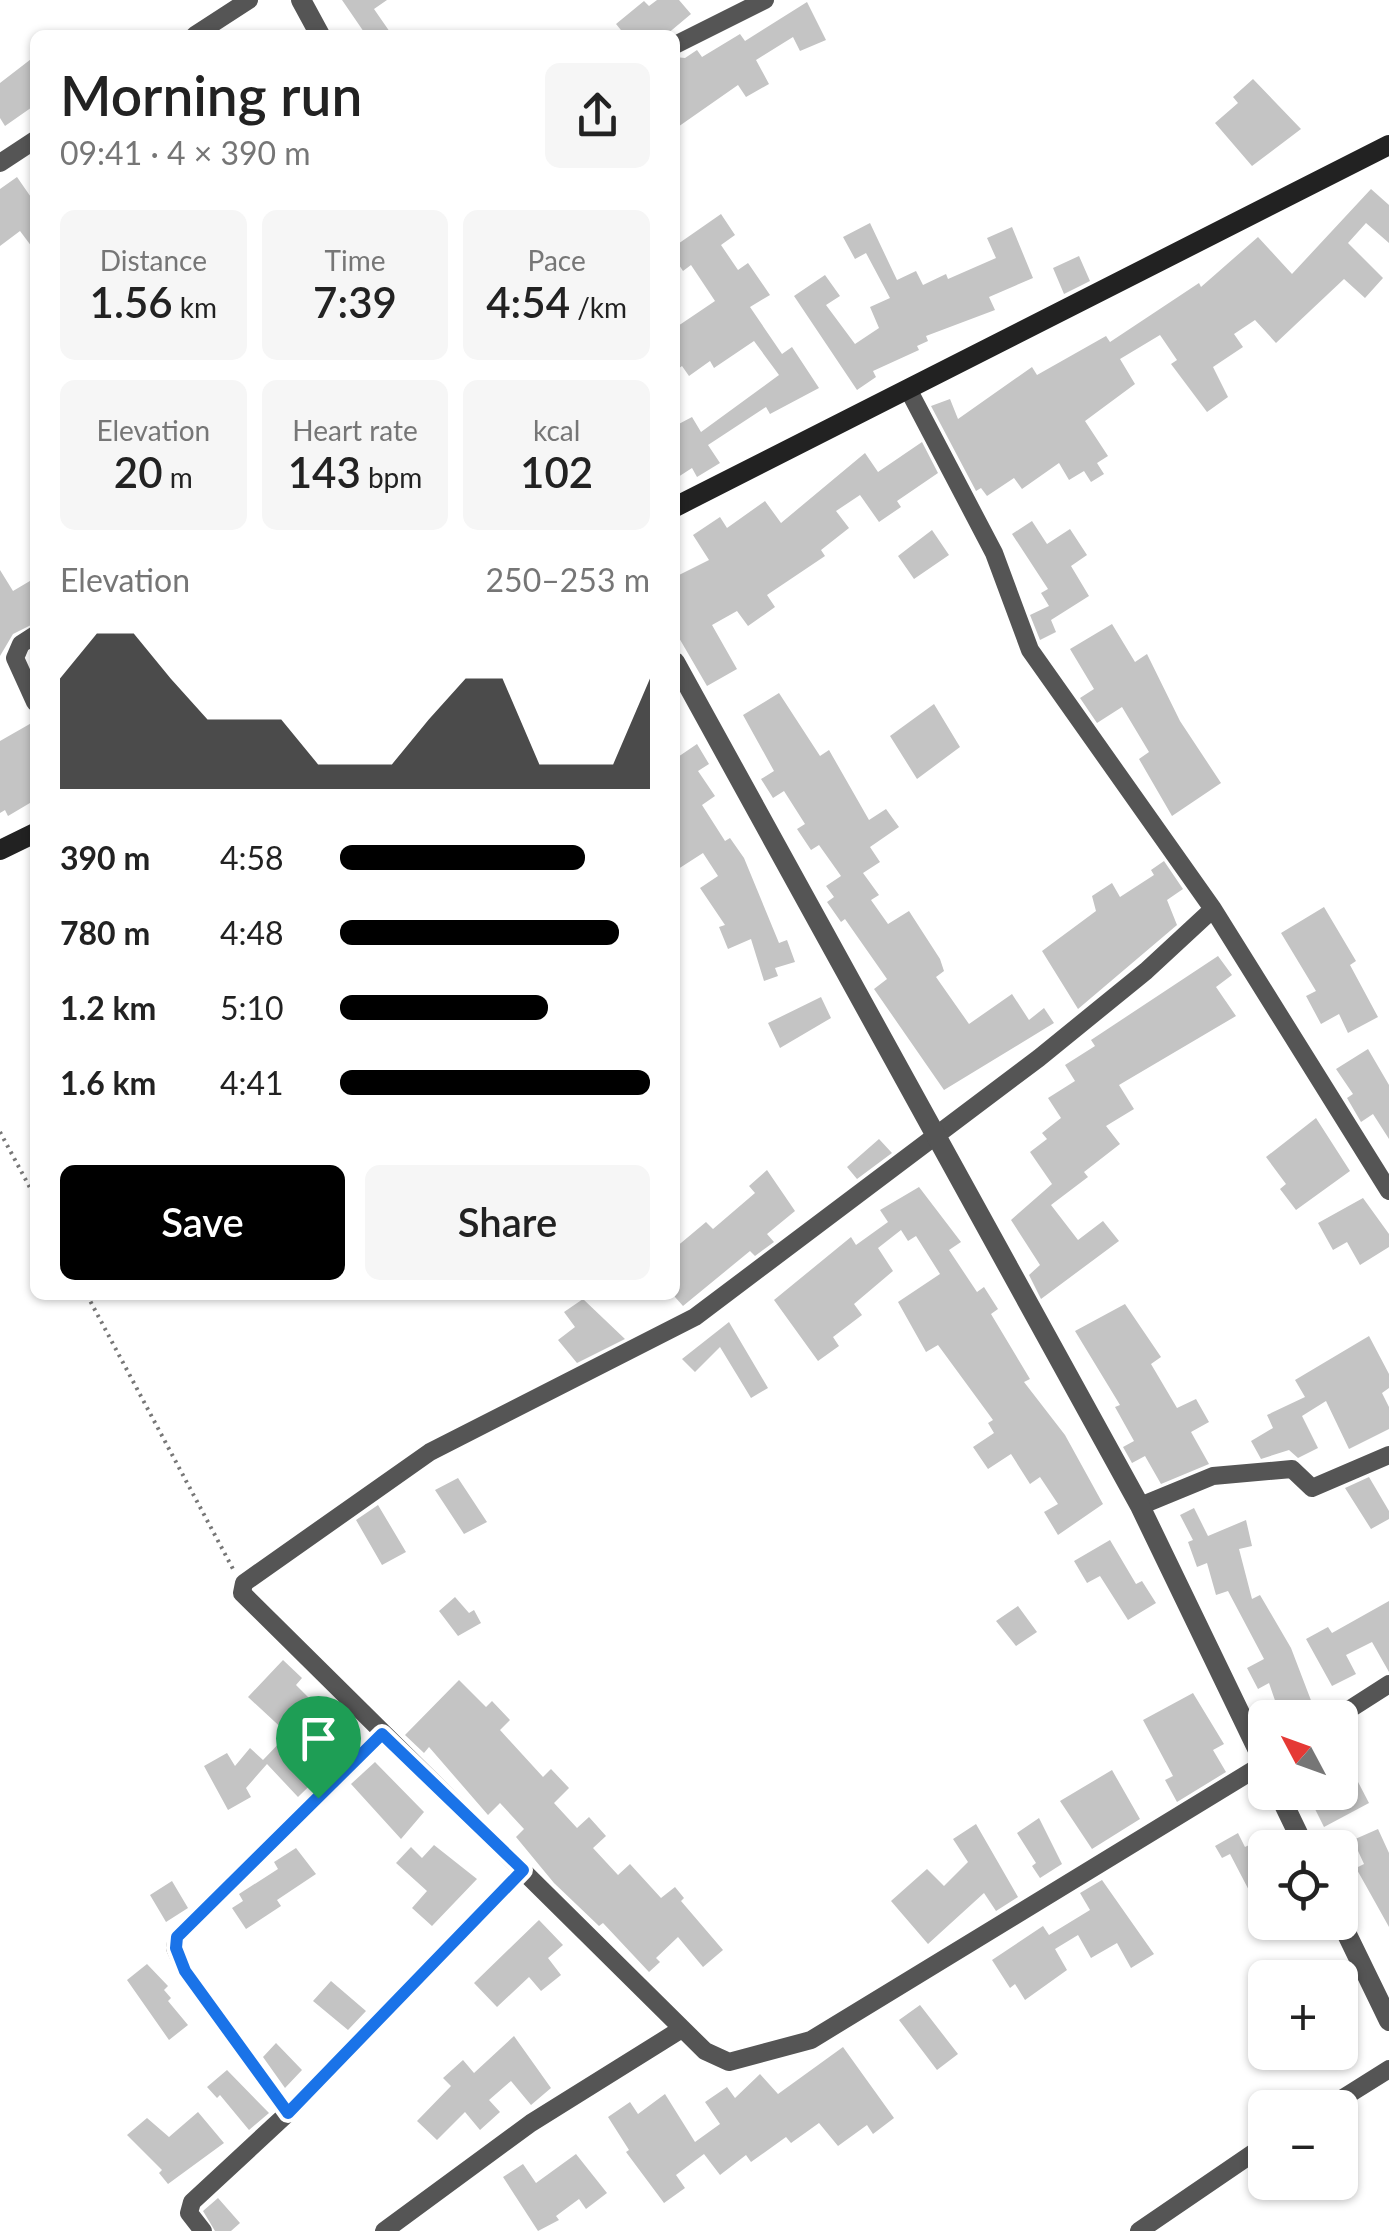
<!DOCTYPE html>
<html lang="en">
<head>
<meta charset="utf-8">
<style>
	:root { --surface:#fff; --page:#f6f6f6; --text:#222; --muted:#767676; --accent:#000 }
	body { margin:0; font-family:Lato,sans-serif; background:var(--page); color:var(--text); height:100vh; display:flex; flex-direction:column; font-size:38px; white-space:nowrap }
	* { box-sizing:border-box; margin:0 }
	p { font-size:32px; color:var(--muted) }
	.icon { flex:none; width:55px; height:55px; fill:none; stroke:currentColor; stroke-width:2; stroke-linecap:round; stroke-linejoin:round }
	.map { position:relative; flex:1; overflow:hidden }
	.side { position:absolute; left:30px; top:30px; width:650px; height:1270px; display:flex; flex-direction:column; background:var(--surface); border-radius:15px; box-shadow:0 2px 8px #0004 }
	.side>* { flex:none }
	.needle { width:65px; rotate:311deg }
	.tools { position:absolute; left:1248px; top:1700px; display:grid; gap:20px }
	.tools a { display:grid; place-items:center; width:110px; height:110px; border-radius:15px; background:var(--surface); box-shadow:0 2px 8px #0004; font-size:50px }
	.pin { position:absolute; display:grid; place-items:center; width:85px; height:85px; color:#fff; margin:-102px -42px; border-radius:50% 50% 50% 0; rotate:-45deg; box-shadow:0 0 10px #0007 }
	.pin .icon { rotate:45deg }
	.round { display:grid; place-items:center; flex:none; width:105px; height:105px; border-radius:15px; background:var(--page) }
	.head { display:flex; align-items:center; justify-content:space-between; height:170px; padding:0 30px }
	h1 { font-size:55px; font-weight:600; line-height:75px }
	.figures { display:grid; grid-template-columns:repeat(3,1fr); gap:15px; height:170px; padding:10px 30px }
	.figures div { display:grid; align-content:center; border-radius:15px; background:var(--page); text-align:center }
	.figures b { font-size:42px; font-weight:600 }
	.figures small { font-size:28px; font-weight:400 }
	.figures p { font-size:28px }
	.chart { height:280px; padding:20px 30px }
	.chart p { display:flex; justify-content:space-between }
	.chart svg { width:100%; height:180px; margin-top:10px; fill:var(--accent); opacity:.7 }
	.cta { display:flex; gap:20px; margin-top:auto; padding:20px 30px }
	.cta a { flex:1; height:115px; border-radius:15px; background:var(--accent); color:#fff; font-size:40px; font-weight:600; line-height:115px; text-align:center }
	.cta a+a { background:var(--page); color:var(--text) }
	ul { padding:0 30px; list-style:none; font-size:32px }
	li { display:grid; grid-template-columns:160px 120px 1fr; align-items:center; height:75px }
	li i { height:25px; border-radius:12px; background:var(--accent) }
	.map>svg:first-child { display:block }
</style>
</head>
<body>
<div class="map">
<svg width="1389" height="2231" viewBox="0 0 1389 2231">
	<rect width="100%" height="100%" fill="#fff"/>
	<!-- building -->
	<path fill="#c4c4c4" d="M342,0H387L374,9L392,35H366Z
		M657,0H679L691,14L666,35H625L616,24L644,1L649,6Z
		M807,2L826,40L800,51L793,37L756,60L769,84L746,97L738,85L675,129V57L685,58L697,50L702,57L740,34L745,41Z
		M35,56V105L5,126L0,118V83Z
		M1253,79L1301,129L1252,166L1215,123L1238,103L1233,97Z
		M17,177L35,203V251L20,231L0,246V189Z
		M1371,189L1389,205V243L1366,223L1348,243L1383,278L1365,298L1344,279L1276,343L1255,320L1234,334L1243,347L1213,367L1228,397L1207,412L1171,364L1177,360L1160,335L1120,359L1135,384L1085,421L1108,456L1097,463L1104,474L1091,482L1084,471L1069,480L1059,463L1022,489L1014,478L987,496L981,488L976,491L931,406L950,399L958,419L1032,367L1037,375L1106,336L1110,342L1199,283L1201,287L1258,237L1292,274Z
		M721,214L735,235L721,245L738,270L748,263L770,295L750,307L782,354L792,347L819,388L770,414L766,407L708,445L720,463L697,477L692,468L675,479V426L692,417L701,432L779,375L754,341L714,368L710,361L689,376L682,366L675,371V328L715,301L691,265L683,271L675,259V246Z
		M870,223L897,280L916,271L923,285L946,274L948,279L996,258L987,238L1012,227L1033,278L989,297L995,310L926,336L928,341L917,346L919,350L873,371L876,377L857,390L794,296L825,275L840,296L826,305L855,344L879,328L870,307L890,298L866,253L855,259L843,237Z
		M1079,256L1090,281L1064,294L1053,268Z
		M922,442L938,473L897,501L901,507L879,522L860,495L836,511L849,528L821,550L825,556L767,595L775,607L748,626L737,611L712,625L737,669L707,686L675,631V577L709,560L693,535L720,517L727,528L765,501L781,523L865,453L878,472Z
		M1032,521L1047,544L1070,529L1087,555L1071,566L1089,596L1051,620L1056,632L1040,640L1030,615L1049,606L1041,593L1048,589L1012,534Z
		M932,530L949,555L914,579L898,556Z
		M0,570L13,591L35,578V623L13,634L0,656Z
		M1112,624L1135,662L1147,654L1180,721L1221,783L1172,816L1139,759L1149,752L1122,707L1097,723L1080,698L1094,689L1070,649Z
		M779,693L820,756L829,750L869,820L886,809L899,827L870,847L880,862L863,873L879,895L871,900L888,924L909,911L940,959L944,971L936,977L969,1024L1012,994L1029,1020L1044,1008L1054,1023L944,1090L874,989L887,979L845,919L841,922L827,902L834,897L826,886L841,876L819,845L811,850L797,829L805,824L784,791L773,798L761,779L774,771L743,715Z
		M934,704L960,747L917,779L890,736Z
		M35,721V800L8,816L5,810L0,813V741Z
		M697,744L709,764L698,771L715,796L702,805L725,841L730,838L744,858L779,943L787,940L795,962L775,968L778,976L764,981L751,939L728,949L719,927L725,925L700,888L718,876L703,853L675,871V759Z
		M1164,861L1183,889L1167,900L1177,925L1078,1009L1042,951L1096,911L1092,896L1112,883L1120,897L1154,875L1151,870Z
		M1324,907L1356,961L1350,965L1378,1017L1348,1033L1339,1014L1321,1024L1306,996L1316,991L1281,933Z
		M1218,956L1232,975L1216,987L1236,1016L1119,1085L1134,1109L1106,1126L1120,1144L1084,1172L1088,1177L1051,1205L1078,1240L1103,1221L1119,1241L1041,1299L1029,1275L1040,1265L1011,1220L1052,1184L1030,1152L1047,1139L1042,1133L1061,1118L1048,1098L1075,1081L1065,1065L1095,1046L1091,1040Z
		M821,997L831,1018L780,1048L768,1023Z
		M1368,1049L1389,1085V1139L1373,1114L1361,1122L1347,1098L1353,1094L1336,1069Z
		M1316,1118L1350,1171L1296,1210L1280,1189L1286,1184L1266,1157Z
		M879,1139L892,1153L857,1179L847,1167Z
		M767,1170L795,1211L767,1234L774,1242L755,1256L750,1251L683,1306L675,1297V1248L706,1222L713,1229L755,1193L749,1186Z
		M919,1187L961,1242L949,1250L977,1292L984,1287L998,1309L991,1314L1030,1379L1024,1382L1065,1435L1103,1504L1058,1535L1044,1512L1058,1504L1040,1477L1030,1484L1011,1454L988,1469L973,1447L994,1433L988,1423L993,1420L938,1345L926,1352L898,1302L940,1274L916,1236L908,1241L901,1230L878,1248L893,1271L854,1304L862,1315L833,1337L839,1346L818,1361L774,1300L851,1237L856,1245L888,1222L880,1210Z
		M1363,1198L1389,1234V1247L1360,1265L1347,1242L1333,1250L1318,1223Z
		M583,1299L625,1339L577,1363L558,1340L575,1327L564,1312Z
		M1125,1304L1161,1357L1151,1364L1177,1408L1196,1399L1209,1422L1191,1432L1209,1464L1161,1484L1145,1456L1132,1463L1123,1447L1134,1441L1115,1407L1120,1405L1075,1331Z
		M729,1322L768,1388L751,1398L720,1347L695,1372L682,1359Z
		M1369,1336L1389,1374V1388L1382,1393L1389,1407V1429L1349,1449L1326,1401L1302,1416L1318,1448L1298,1458L1289,1450L1261,1459L1251,1441L1273,1428L1267,1415L1305,1397L1295,1380Z
		M1369,1477L1389,1511V1519L1371,1529L1345,1488Z
		M458,1478L487,1522L464,1534L435,1490Z
		M378,1505L406,1552L382,1565L356,1520Z
		M1194,1508L1208,1536L1246,1520L1252,1546L1239,1549L1252,1599L1260,1595L1291,1648L1312,1703L1279,1712L1269,1683L1258,1689L1247,1668L1264,1659L1228,1591L1216,1595L1207,1563L1197,1567L1188,1542L1193,1540L1180,1515Z
		M1110,1540L1136,1584L1142,1581L1156,1603L1128,1620L1100,1576L1087,1583L1074,1561Z
		M455,1597L469,1613L474,1610L481,1623L458,1636L439,1611Z
		M1389,1601V1672L1372,1642L1346,1655L1356,1674L1332,1686L1306,1639L1328,1627L1332,1633Z
		M1018,1606L1037,1632L1016,1646L996,1621Z
		M283,1660L302,1678L296,1685L310,1699L306,1702L347,1741L332,1758L335,1761L298,1797L267,1764L246,1788L251,1797L228,1810L204,1766L227,1753L235,1766L250,1748L263,1760L288,1734L248,1697Z
		M459,1680L486,1707L492,1701L510,1720L500,1730L543,1777L551,1769L569,1788L554,1803L577,1828L589,1817L606,1836L593,1848L618,1875L630,1864L661,1898L675,1887L684,1898L681,1901L723,1950L703,1967L678,1937L656,1958L660,1962L649,1972L603,1923L599,1926L554,1883L516,1837L524,1829L500,1803L488,1815L429,1747L424,1753L405,1735Z
		M1193,1693L1224,1744L1213,1750L1226,1772L1177,1802L1165,1780L1173,1776L1143,1720Z
		M375,1762L424,1812L401,1839L351,1784Z
		M1112,1770L1140,1819L1092,1849L1060,1801Z
		M1357,1780L1369,1803L1324,1827L1312,1803L1340,1792Z
		M1039,1818L1062,1864L1040,1878L1032,1866L1036,1863L1017,1833Z
		M976,1824L1018,1897L996,1911L984,1893L928,1944L891,1901L927,1869L944,1886L968,1862L953,1839Z
		M1378,1829L1389,1853V1927L1356,1868L1364,1864L1353,1840Z
		M1238,1833L1245,1847L1265,1837V1866L1256,1871L1265,1890V1921L1230,1854L1222,1858L1215,1846Z
		M434,1845L477,1879L432,1926L412,1908L427,1891L396,1863L411,1847L422,1858Z
		M296,1848L316,1874L277,1900L281,1906L246,1929L232,1908L243,1901L239,1894L278,1869L274,1862Z
		M1102,1880L1154,1954L1131,1968L1117,1943L1091,1958L1078,1935L1055,1949L1067,1970L1025,2000L1015,1984L1010,1988L992,1960L1043,1926L1049,1935L1090,1910L1080,1893Z
		M172,1881L188,1908L166,1922L150,1895Z
		M539,1920L563,1945L548,1958L561,1975L541,1991L529,1977L497,2007L474,1983Z
		M147,1964L168,1986L164,1990L171,1998L168,2001L188,2025L169,2040L127,1980Z
		M331,1981L366,2011L348,2030L313,2001Z
		M920,2005L958,2054L937,2070L899,2020Z
		M514,2036L551,2088L531,2105L511,2081L489,2100L500,2112L480,2130L465,2112L437,2140L417,2121L451,2086L443,2078L463,2060L474,2073Z
		M276,2043L302,2070L285,2088L263,2057Z
		M843,2047L894,2118L873,2134L867,2125L838,2146L819,2123L791,2143L786,2137L751,2162L746,2155L720,2175L704,2154L676,2175L685,2188L664,2203L626,2152L629,2150L608,2117L630,2102L638,2114L665,2094L695,2142L720,2124L705,2102L727,2087L735,2098L760,2074L778,2094Z
		M227,2070L269,2113L249,2130L220,2095L217,2098L207,2087Z
		M198,2112L224,2143L168,2184L159,2173L162,2170L127,2135L147,2118L169,2137Z
		M576,2154L607,2193L586,2209L579,2199L556,2216L559,2220L538,2231L503,2177L523,2164L536,2183Z
		M218,2198L240,2223L231,2231H215L203,2211Z"/>
	<g fill="none" stroke-linecap="round" stroke-linejoin="round">
		<!-- path -->
		<path stroke="#777" stroke-width="4" stroke-dasharray="2.5 5" stroke-linecap="butt" d="M0,1132L35,1197
			M87,1295L233,1569"/>
		<!-- minor -->
		<path stroke="#555" stroke-width="18" d="M195,35L249,0
			M675,45L765,0
			M0,163L35,140
			M908,389L994,553L1030,650L1213,909L1389,1191
			M35,635L21,644L15,658L35,702
			M1213,909L1146,971L1039,1058L695,1317L430,1452L244,1583L242,1593L705,2051L729,2062L811,2040L1265,1763
			M1140,1506L1213,1476L1292,1469L1312,1488L1389,1455
			M1336,1718L1389,1684
			M1327,2108L1389,2069
			M288,2113L185,1971L175,1948L177,1937L382,1734
			M203,2231L189,2213L192,2202L288,2113L523,1870
			M384,2231L531,2123L680,2030
			M1139,2231L1265,2145"/>
		<!-- tertiary -->
		<path stroke="#555" stroke-width="20" d="M301,0L320,35
			M675,662L1140,1506L1265,1765
			M1278,1792L1305,1848
			M1340,1920L1389,2021"/>
		<!-- secondary -->
		<path stroke="#222" stroke-width="20" d="M675,507L1389,145
			M0,850L35,833"/>
	</g>
	<g fill="none" stroke-linecap="round" stroke-linejoin="round">
		<!-- route casing -->
		<g stroke="#fff" stroke-width="20">
			<path id="route" d="M382,1734L523,1870L288,2113L185,1971L176,1948L177,1937Z"/>
		</g>
		<!-- route -->
		<use href="#route" stroke="#1a73e8" stroke-width="12"/>
	</g>
</svg>
<div class="tools">
<a><svg class="needle" viewBox="-14 -14 28 28"><path d="M0-13l5 13h-10z" fill="#e53935"/><path d="M0 13l5-13h-10z" fill="#767676"/></svg></a>
<a><svg class="icon" aria-label="locate" viewBox="0 0 24 24"><circle cx="12" cy="12" r="6"/><path d="M12 2v4M12 18v4M2 12h4M18 12h4"/></svg></a>
<a>+</a>
<a>−</a>
</div>
<div class="pin" style="left:318px;top:1798px;background:#1e9e55"><svg class="icon" aria-label="arrive" viewBox="0 0 24 24"><path d="M6 21V4h12l-3 4 3 4H6"/></svg></div>
<section class="side">
<div class="head"><div><h1>Morning run</h1><p>09:41 · 4 × 390 m</p></div><a class="round"><svg class="icon" aria-label="share" viewBox="0 0 24 24"><path d="M12 15V3M7 8l5-5 5 5M5 13v7h14v-7"/></svg></a></div>
<div class="figures">
<div><p>Distance</p><b>1.56<small> km</small></b></div>
<div><p>Time</p><b>7:39</b></div>
<div><p>Pace</p><b>4:54<small> /km</small></b></div>
</div>
<div class="figures">
<div><p>Elevation</p><b>20<small> m</small></b></div>
<div><p>Heart rate</p><b>143<small> bpm</small></b></div>
<div><p>kcal</p><b>102</b></div>
</div>
<div class="chart"><p><span>Elevation</span>250–253 m</p>
<svg viewBox="0 0 160 44" preserveAspectRatio="none"><path d="M0 44V17L10 6L20 6L30 17L40 27L50 27L60 27L70 38L80 38L90 38L100 27L110 17L120 17L130 38L140 38L150 38L160 17V44z"/></svg>
</div>
<ul>
<li><b>390 m</b>4:58<i style="width:79%"></i></li>
<li><b>780 m</b>4:48<i style="width:90%"></i></li>
<li><b>1.2 km</b>5:10<i style="width:67%"></i></li>
<li><b>1.6 km</b>4:41<i style="width:100%"></i></li>
</ul>
<div class="cta"><a>Save</a><a>Share</a></div>
</section>
</div>
</body>
</html>
